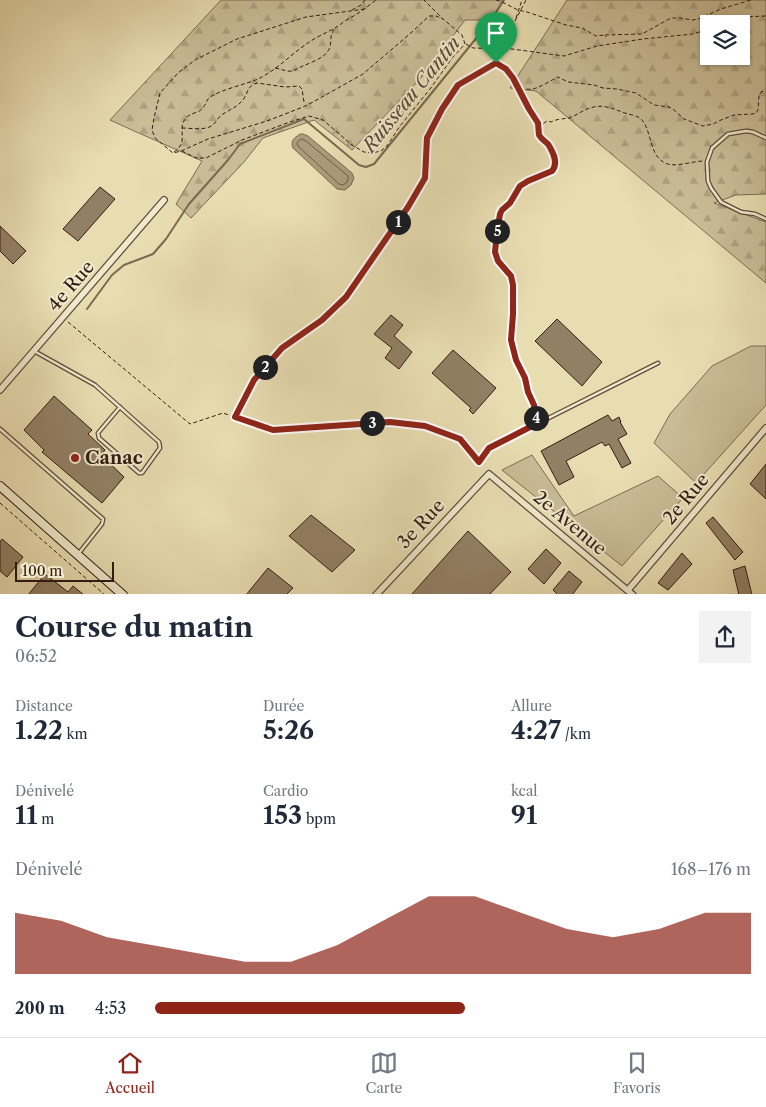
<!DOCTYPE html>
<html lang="fr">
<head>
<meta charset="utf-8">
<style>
	:root { --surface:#fff; --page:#f2f2f3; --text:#1f2937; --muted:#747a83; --line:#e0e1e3; --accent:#8f2418 }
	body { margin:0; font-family:"Libre Caslon Text",serif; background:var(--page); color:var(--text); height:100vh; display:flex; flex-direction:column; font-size:19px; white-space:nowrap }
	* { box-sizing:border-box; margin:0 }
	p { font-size:16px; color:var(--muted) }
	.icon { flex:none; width:28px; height:28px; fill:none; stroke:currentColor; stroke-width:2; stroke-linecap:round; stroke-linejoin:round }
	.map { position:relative; height:594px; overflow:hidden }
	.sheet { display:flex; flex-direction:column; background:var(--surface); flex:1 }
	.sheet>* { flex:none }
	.controls { position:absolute; left:700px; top:15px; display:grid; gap:10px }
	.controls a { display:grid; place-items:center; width:50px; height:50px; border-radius:0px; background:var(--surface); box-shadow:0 1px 4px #0004; font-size:25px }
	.scale { position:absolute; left:15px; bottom:12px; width:99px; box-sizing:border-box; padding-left:5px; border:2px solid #341c12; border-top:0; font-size:14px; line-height:18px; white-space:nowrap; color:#341c12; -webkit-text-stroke:4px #f0e9cc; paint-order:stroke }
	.pin { position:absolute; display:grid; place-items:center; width:42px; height:42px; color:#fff; margin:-51px -21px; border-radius:50% 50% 50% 0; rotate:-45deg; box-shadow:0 0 5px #0007 }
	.pin .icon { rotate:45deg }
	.km { position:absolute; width:25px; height:25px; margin:-12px; border-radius:50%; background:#222; color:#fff; font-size:14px; line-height:25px; text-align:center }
	.round { display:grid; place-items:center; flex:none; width:52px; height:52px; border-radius:0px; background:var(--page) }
	.headline { display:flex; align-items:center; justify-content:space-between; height:85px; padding:0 15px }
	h1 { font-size:28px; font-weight:800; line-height:38px }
	.figures { display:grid; grid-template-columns:repeat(3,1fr); gap:8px; height:85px; padding:5px 15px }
	.figures div { display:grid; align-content:center }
	.figures b { font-size:25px; font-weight:800 }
	.figures small { font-size:14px; font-weight:400 }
	.figures p { font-size:14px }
	.chart { height:140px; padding:10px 15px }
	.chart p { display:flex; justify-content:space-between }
	.chart svg { width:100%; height:90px; margin-top:5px; fill:var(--accent); opacity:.7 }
	ul { padding:0 15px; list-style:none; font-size:16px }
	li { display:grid; grid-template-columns:80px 60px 1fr; align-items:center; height:38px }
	li i { height:12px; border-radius:6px; background:var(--accent) }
	.menu { display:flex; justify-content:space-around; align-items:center; height:70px; border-top:1px solid var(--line); background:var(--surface); font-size:14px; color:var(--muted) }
	.menu a { display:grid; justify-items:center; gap:2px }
	.menu .on { color:var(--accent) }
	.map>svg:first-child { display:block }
</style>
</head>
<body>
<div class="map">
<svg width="766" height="595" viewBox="0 0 766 595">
	<defs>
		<pattern id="forest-firs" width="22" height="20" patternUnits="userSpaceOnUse" patternTransform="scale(1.25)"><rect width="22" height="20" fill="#c9bc96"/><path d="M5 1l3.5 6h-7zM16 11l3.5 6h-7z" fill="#ada180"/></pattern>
	</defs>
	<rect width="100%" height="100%" fill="#e8ddb1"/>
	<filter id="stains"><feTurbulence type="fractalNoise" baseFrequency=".004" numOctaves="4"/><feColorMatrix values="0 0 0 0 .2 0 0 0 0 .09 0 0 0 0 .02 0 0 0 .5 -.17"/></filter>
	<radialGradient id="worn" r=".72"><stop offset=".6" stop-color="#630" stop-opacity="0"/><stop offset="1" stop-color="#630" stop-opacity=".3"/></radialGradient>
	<!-- green -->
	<path fill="#c9bc96" stroke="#7e6c54" d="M751,346H766V405L696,483L654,443L670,414L712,366Z
		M532,455L574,516L658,476L683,498L622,566L502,470Z"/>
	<!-- forest -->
	<path fill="url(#forest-firs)" stroke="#7e6c54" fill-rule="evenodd" d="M221,0H503L491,20H465L421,78L352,150L314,120L263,138L244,162L191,218L176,204L202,161C171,147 140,134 110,120Z
		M567,0H766V194L736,195L714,203L766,222V283L536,91L510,88ZM709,24H741V56H709Z"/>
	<!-- water -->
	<path fill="#ab9b7b" stroke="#7b6851" d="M300,134H303L308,136L352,173L354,178L351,185L345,190L337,189L293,148C290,141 294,138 300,134Z"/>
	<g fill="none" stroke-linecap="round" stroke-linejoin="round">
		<!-- shore -->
		<path stroke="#705c46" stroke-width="1" d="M302,139L306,141L348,176V179L347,182L343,185L339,184L298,146L297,143Z"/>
		<!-- stream -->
		<path stroke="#7b6851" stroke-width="2" d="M87,309L112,275L124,265L153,254L166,239L189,204L228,160L240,144L304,119L359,165L366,167L374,164L491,20L504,0"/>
	</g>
	<!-- building -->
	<path fill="#928065" stroke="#341c12" d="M100,187L115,199L78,241L63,229Z
		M0,226L26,251L13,264L0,251Z
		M391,315L403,325L394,336L412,352L399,369L385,358L392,348L374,334Z
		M557,319L602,362L582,386L535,341Z
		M453,350L496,388L473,414L469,410L471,408L432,373Z
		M54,396L92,430L88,434L105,450L101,455L124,477L102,503L42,452L44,450L24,430Z
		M608,415L612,421L619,417L621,422H620L627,434L618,439L631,463L622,468L609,444L605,446L602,442L566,461L574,477L559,485L541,451Z
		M766,464V499L750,484Z
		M311,515L355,550L332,572L289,536Z
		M713,517L743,552L735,560L706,523Z
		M468,531L511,572L489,595H411Z
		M2,539L23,557L7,577L0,571V542Z
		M546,549L561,563L544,584L528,569Z
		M682,553L692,564L668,590L658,583Z
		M745,566L752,595H739L733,570Z
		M268,568L293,588L286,595H246Z
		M569,571L582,582L572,595H558L553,590Z
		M45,574L68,592L73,586L84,595H28Z"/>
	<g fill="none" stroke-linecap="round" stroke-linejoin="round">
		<!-- service casing -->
		<g stroke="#614c3a" stroke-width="5">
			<path id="service" d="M766,138L753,132L746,131L728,134L712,148L707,162L708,181L711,188L721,202L741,212L755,214L766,219
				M34,351L95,385L159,442L160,448L142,473H139L99,438L98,433L120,407
				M0,429L103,519L102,524L79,553
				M479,462L489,448L658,363"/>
		</g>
		<!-- minor casing -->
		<g stroke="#614c3a" stroke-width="8">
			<path id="minor" d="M0,390L164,200
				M628,590L766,428
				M376,595L489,474L633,595"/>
		</g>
		<!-- secondary casing -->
		<g stroke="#341c12" stroke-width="10">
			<path id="secondary" d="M0,486L123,595"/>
		</g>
		<!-- path -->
		<path stroke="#341c12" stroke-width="1" stroke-dasharray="4 2.5" stroke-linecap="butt" d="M496,0L502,2L518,10L527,12L566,25L582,28L596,36L605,35L606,37
			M365,9L306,17L237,39L195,60L178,73L160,93L154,118L152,130L155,138L173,153L181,151L208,139L267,121L303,107L313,102L363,74L412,32L429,16H436L443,19
			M352,10L361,5L365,0
			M516,18L522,0
			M724,24L742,17L766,16
			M605,35L642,34L671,18H679L693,20L698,19L721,9L751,0
			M466,44L473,48L512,49L564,56L597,46L643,39L693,34L709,29
			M497,63L505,69L513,78L529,109L538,123L539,135C541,139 545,141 548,144C554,152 559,163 553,171L527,181L520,186L509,203L502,210L500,214L497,233L495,252L499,261L511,276L513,285V314L511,340L516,360L525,378L528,392L534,405L536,419
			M275,68C282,69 286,72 293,71C302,65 323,60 328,51C333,44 328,36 335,28
			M520,89C524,88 528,90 532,89C537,89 552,80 558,77L568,82L594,85L603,88L617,89L636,93L654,105L669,107L673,109L684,119L703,126L713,124L721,120L734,115L752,114L756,113L758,110L759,96L761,92L766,90
			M538,127L547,121L551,122C556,119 563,119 569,118C577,115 583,110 590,108C604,103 615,110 628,114C632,115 639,116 642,120C652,132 649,155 665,163C674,168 693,161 703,161
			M182,128C191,128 205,131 213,125C217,121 219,116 223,114C231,109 237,107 243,100C248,93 247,86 257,83L285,87L299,86L302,89L304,102
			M182,151L196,158H206L242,140L287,123L309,116L323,120L352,145L364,152L372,153L381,151L387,146L400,126L430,89L453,57L465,44L462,35L443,19L424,0
			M174,152C190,141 176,130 186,118C190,113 198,113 202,109C205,106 206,102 208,99C215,91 247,84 258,79C277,70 291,54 308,43C316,37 326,33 335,28C339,26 343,22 348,19C358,14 367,7 376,0
			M68,322L190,424L223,413L273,430L390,422L425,426L461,439L477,459
			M235,417L254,380L282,348L322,320L345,297L371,261L409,207L425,178L427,138L442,109L458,85L496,63L514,23L526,0
			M0,503L105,595"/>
		<!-- service -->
		<use href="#service" stroke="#f0e9cc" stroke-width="2.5"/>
		<!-- minor -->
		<use href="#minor" stroke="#f0e9cc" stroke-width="5.5"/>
		<!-- secondary -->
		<use href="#secondary" stroke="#f0e9cc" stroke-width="8"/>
	</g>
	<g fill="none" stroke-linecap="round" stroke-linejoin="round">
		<!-- route casing -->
		<g stroke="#fff" stroke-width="10">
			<path id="route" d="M496,63L506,69L513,78L529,109L538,123L539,135C541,139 545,141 548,144C553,152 559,163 552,171L528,181L520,186L510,203L502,210L500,214L497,232L495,252L498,261L511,276L513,285V314L511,340L516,360L525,378L528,392L534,405L536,424L489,448L479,462L460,439L425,426L390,422L273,430L235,417L254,380L282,348L322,320L346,297L408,207L425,178L427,138L442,109L458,85Z"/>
		</g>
		<!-- route -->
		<use href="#route" stroke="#8f2418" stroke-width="6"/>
	</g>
	<!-- markers -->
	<circle fill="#8f2418" stroke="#f0e9cc" stroke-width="2" cx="75" cy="458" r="5"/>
	<g text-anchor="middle" stroke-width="4" stroke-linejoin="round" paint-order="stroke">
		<!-- street labels -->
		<g font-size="18" fill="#341c12" stroke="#f0e9cc">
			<text transform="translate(71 286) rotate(-49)" y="6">4e Rue</text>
			<text transform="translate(686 499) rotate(-50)" y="6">2e Rue</text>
			<text transform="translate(570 523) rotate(40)" y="6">2e Avenue</text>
			<text transform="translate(421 524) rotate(-47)" y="6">3e Rue</text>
		</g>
		<!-- poi labels -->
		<g font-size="18" font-weight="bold" fill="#341c12" stroke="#f0e9cc" text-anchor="start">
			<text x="85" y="464">Canac</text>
		</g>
		<!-- water labels -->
		<g font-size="19" font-style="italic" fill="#5e4837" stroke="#f0e9cc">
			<text transform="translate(411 94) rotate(-51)" y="7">Ruisseau Cantin</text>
		</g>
	</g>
	<rect width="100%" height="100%" filter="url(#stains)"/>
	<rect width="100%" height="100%" fill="url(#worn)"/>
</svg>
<div class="controls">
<a><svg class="icon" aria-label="layers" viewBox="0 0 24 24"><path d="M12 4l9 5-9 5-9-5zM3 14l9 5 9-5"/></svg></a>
</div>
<div class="scale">100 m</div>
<div class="pin" style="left:496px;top:63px;background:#1e9e55"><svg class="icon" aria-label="arrive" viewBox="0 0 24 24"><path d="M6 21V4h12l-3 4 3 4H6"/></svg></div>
<b class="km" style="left:398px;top:222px">1</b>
<b class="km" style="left:265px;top:367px">2</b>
<b class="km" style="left:372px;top:423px">3</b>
<b class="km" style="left:536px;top:418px">4</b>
<b class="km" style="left:497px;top:231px">5</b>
</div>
<section class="sheet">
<div class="headline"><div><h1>Course du matin</h1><p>06:52</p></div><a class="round"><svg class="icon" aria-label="share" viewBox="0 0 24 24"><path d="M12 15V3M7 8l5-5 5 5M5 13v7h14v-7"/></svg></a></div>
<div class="figures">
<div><p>Distance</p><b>1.22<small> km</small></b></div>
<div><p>Durée</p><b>5:26</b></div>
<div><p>Allure</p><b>4:27<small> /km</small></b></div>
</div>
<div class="figures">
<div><p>Dénivelé</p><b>11<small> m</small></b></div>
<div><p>Cardio</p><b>153<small> bpm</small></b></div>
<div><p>kcal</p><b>91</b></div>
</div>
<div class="chart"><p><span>Dénivelé</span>168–176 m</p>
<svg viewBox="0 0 160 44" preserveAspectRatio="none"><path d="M0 44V14L10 18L20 26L30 30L40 34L50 38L60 38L70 30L80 18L90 6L100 6L110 14L120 22L130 26L140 22L150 14L160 14V44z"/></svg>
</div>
<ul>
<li><b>200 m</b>4:53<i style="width:52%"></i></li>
</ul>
</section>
<nav class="menu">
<a class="on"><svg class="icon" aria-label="home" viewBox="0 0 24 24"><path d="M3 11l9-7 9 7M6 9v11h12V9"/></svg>Accueil</a>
<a><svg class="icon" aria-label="map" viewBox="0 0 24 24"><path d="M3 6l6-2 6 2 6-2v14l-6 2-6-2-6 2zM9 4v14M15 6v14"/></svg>Carte</a>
<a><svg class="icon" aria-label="saved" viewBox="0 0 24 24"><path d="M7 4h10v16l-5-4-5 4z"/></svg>Favoris</a>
</nav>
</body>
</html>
